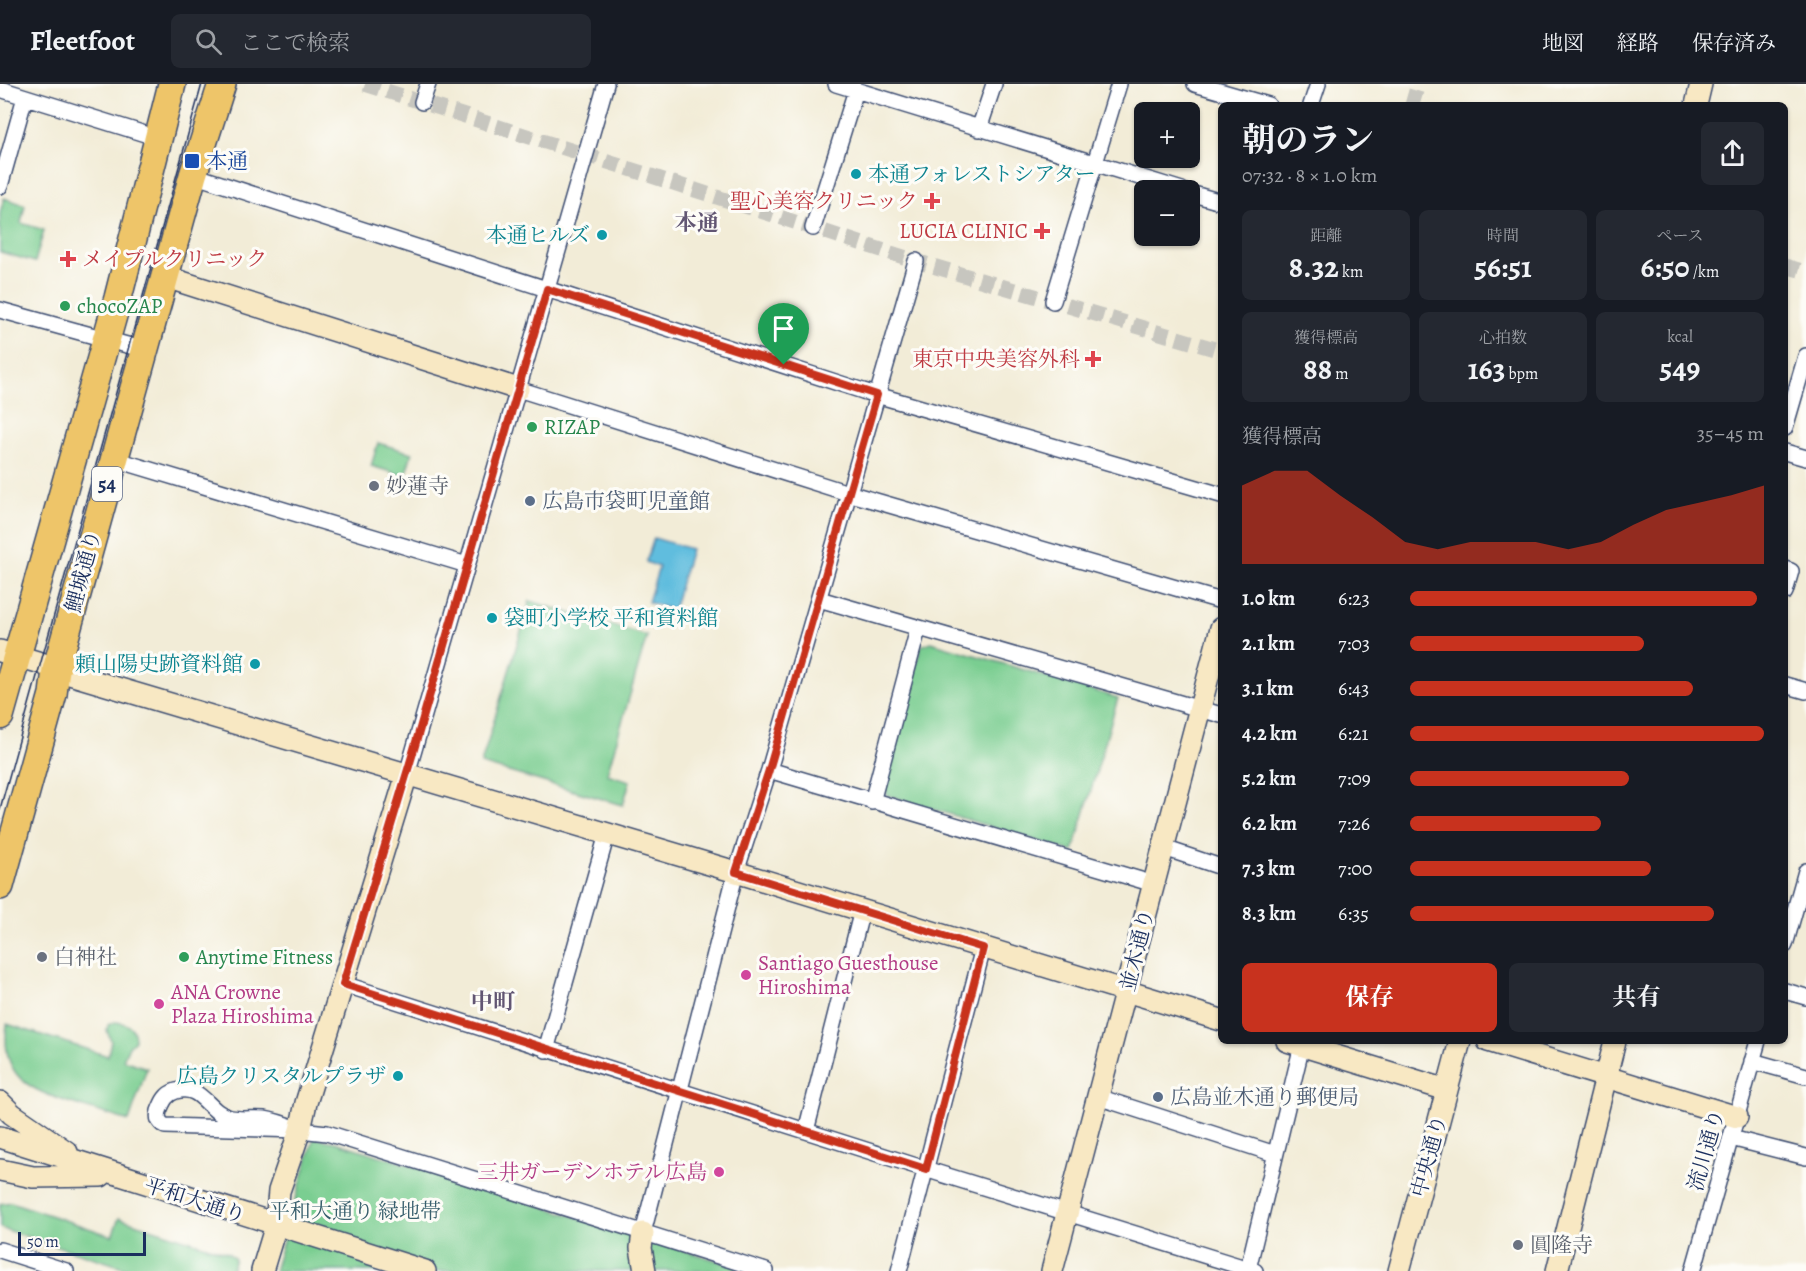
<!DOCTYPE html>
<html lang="ja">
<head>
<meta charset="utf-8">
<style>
	:root { --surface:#171b24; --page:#242831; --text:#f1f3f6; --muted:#9ea1a6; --line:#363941; --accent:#c8321e }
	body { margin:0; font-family:Alegreya,"Noto Serif JP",serif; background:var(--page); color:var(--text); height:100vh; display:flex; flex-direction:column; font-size:22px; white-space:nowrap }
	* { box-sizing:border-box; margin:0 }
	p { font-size:20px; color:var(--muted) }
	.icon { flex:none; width:33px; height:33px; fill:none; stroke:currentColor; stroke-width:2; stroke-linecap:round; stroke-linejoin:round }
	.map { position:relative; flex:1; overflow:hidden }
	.details { position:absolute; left:1218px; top:18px; width:570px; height:942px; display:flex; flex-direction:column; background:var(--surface); border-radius:9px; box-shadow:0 2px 4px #0004 }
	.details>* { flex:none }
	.controls { position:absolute; left:1134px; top:18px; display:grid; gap:12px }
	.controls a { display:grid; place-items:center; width:66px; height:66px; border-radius:9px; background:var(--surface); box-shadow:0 2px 4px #0004; font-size:30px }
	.scale { position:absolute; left:18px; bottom:15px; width:128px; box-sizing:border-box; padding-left:6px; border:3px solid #1b2f5e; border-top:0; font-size:16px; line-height:21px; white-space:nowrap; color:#1b2f5e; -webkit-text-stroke:4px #fdfcf7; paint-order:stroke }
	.pin { position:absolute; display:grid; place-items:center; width:51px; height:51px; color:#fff; margin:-62px -26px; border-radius:50% 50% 50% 0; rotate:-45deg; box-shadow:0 0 6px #0007 }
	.pin .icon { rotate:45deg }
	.round { display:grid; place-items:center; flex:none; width:63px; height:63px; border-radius:9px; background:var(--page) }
	.head { display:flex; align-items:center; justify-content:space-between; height:102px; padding:0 24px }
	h1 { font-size:33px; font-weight:700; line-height:45px }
	.stats { display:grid; grid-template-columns:repeat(3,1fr); gap:9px; height:102px; padding:6px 24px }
	.stats div { display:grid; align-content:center; border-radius:9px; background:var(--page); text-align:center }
	.stats b { font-size:30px; font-weight:700 }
	.stats small { font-size:16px; font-weight:400 }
	.stats p { font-size:16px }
	.chart { height:168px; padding:12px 24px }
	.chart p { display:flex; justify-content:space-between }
	.chart svg { width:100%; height:108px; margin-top:6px; fill:var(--accent); opacity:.7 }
	.primary-button { display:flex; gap:12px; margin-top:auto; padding:12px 24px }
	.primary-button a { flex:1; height:69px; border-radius:9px; background:var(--accent); color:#fff; font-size:24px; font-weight:700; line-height:69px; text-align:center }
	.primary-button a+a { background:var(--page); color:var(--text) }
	ul { padding:0 24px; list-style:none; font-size:20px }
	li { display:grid; grid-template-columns:96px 72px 1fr; align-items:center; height:45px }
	li i { height:15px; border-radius:8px; background:var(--accent) }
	header { display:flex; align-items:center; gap:36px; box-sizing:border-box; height:84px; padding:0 30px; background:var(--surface); border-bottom:2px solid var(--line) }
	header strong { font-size:28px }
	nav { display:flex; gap:33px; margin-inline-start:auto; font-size:21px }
	.search { width:420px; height:54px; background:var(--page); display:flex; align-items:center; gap:15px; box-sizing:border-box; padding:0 21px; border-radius:9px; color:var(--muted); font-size:22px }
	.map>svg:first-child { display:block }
</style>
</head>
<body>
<header>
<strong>Fleetfoot</strong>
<div class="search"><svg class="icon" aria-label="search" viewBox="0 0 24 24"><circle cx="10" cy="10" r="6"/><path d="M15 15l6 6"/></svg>ここで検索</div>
<nav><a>地図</a><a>経路</a><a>保存済み</a></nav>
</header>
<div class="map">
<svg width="1806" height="1187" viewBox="0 0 1806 1187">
	<rect width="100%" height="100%" fill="#fdfcf7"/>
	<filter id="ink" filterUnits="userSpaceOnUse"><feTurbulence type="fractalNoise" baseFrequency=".0167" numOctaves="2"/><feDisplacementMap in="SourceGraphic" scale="12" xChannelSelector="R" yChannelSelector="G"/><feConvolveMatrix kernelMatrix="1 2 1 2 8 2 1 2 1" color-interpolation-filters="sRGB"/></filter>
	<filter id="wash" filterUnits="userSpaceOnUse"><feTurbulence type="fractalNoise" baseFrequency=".008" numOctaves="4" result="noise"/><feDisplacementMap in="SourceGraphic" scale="24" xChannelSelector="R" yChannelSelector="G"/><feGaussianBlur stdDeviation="1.35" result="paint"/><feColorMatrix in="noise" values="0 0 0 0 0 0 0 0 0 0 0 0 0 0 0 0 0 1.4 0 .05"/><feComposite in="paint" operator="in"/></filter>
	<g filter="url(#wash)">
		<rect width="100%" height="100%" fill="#f2ecd7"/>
		<!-- green -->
		<path fill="#7ace91" stroke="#4a7e78" stroke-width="1.5" d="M4,114L25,121L21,139L44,146L35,178L0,168V129Z
			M378,359L412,369L405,392L371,382Z
			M530,517L647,552L607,690L630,697L623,721L481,680Z
			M931,558L1118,614L1073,768L887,711L885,701L921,562Z
			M114,938C127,939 135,942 135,956L129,962L123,976L147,984L129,1037C110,1031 90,1025 71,1019C28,1005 0,993 7,940L108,972L111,957L107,946L108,941Z
			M314,1054L335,1058L741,1184L740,1187H274Z
			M11,1118L112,1152L119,1134L228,1169L235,1175L231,1187H135L0,1144V1120Z"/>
		<!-- water -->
		<path fill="#60bdde" stroke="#3e769e" stroke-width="1.5" d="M654,454L691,465L673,526L648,518L659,483L646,478Z"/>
	</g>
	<g filter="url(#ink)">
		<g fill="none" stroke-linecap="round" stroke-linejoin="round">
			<!-- street-tunnel -->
			<path stroke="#c7c6bf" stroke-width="15" stroke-dasharray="15 8" stroke-linecap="butt" d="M365,0L916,177L1221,267
				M1412,21L1418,0
				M1785,182L1806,188"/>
			<!-- street casing -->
			<g stroke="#3b4b70" stroke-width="18">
				<path id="street" d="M836,0L1182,106
					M1195,0L1268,21
					M0,5L158,54
					M422,18L428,0
					M1311,21L1318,0
					M979,45L994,0
					M193,91L863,307L1221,411
					M0,102L25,13
					M1190,109L1221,118
					M813,144L856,6
					M1053,217L1119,0
					M0,226L145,266
					M518,305L848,409L1221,517
					M1785,344L1806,272
					M1785,368L1806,374
					M114,375L467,481
					M1785,485L1791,487L1785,508
					M819,515L1221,631
					M1785,601L1806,607
					M769,686L1154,800
					M407,690L606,0
					M872,718L918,545
					M1164,764L1221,783
					M1785,861L1806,787
					M343,900L938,1089L1255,1187
					M1785,907L1806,913
					M546,966L607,750
					M1752,977L1806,992
					M1098,1013L1275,1070
					M300,1046C289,1042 276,1037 264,1035C253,1034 242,1036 231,1034C208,1030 202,999 176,1007C166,1010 163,1017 159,1027C157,1035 159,1038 165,1042L300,1046L327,1049L766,1187
					M806,1047L862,826
					M1731,1054L1806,1073
					M643,1149L736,788L769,686L916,177
					M0,1166L66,1187
					M1248,1185L1303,957
					M899,1187L983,864
					M1693,1187L1758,957"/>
			</g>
			<!-- secondary casing -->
			<g stroke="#3b4b70" stroke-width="24">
				<path id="secondary" d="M1696,21L1701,0
					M166,193L518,305
					M0,567L41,579L56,586L736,788L1221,936
					M1287,957L1447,1006
					M1488,957L1737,1033
					M0,1018L12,1030L67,1068
					M0,1053L425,1187
					M0,1086L33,1093L101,1092
					M643,1149L641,1164L645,1187
					M262,1187L276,1141L279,1107L300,1046L306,1019L407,690
					M1052,1187L1221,544
					M1399,1187L1460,957
					M1557,1187L1615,957"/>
			</g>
			<!-- highway casing -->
			<g stroke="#3b4b70" stroke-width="30">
				<path id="highway" d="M0,632L118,214L172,0
					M0,802L53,610L56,586L193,91L222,0"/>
			</g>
			<!-- street -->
			<use href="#street" stroke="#fff" stroke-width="15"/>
			<!-- secondary -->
			<use href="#secondary" stroke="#f8e8c3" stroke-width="21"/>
			<!-- highway -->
			<use href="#highway" stroke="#eec569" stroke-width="27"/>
			<!-- tram -->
			<path stroke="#1b2f5e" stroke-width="1.5" d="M0,725L202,0"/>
		</g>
	</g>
	<g fill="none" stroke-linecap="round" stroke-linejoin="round" filter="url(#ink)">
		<!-- route casing -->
		<g stroke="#fff" stroke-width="12">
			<path id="route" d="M547,205L877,311L769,686L736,788L983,864L926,1085L343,900L412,672Z"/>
		</g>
		<!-- route -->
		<use href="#route" stroke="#c8321e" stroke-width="8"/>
	</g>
	<!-- markers -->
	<rect fill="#1a4fb4" stroke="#fdfcf7" stroke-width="2" x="184" y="69" width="16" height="16" rx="3"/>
	<g fill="#0f9aa8" stroke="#fdfcf7" stroke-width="2">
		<circle cx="856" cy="90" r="6"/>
		<circle cx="602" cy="151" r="6"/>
		<circle cx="492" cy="534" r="6"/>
		<circle cx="255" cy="580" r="6"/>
		<circle cx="398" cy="992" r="6"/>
	</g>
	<g fill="#e0444e" stroke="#fdfcf7" stroke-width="2">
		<path d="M929 108h6v6h6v6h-6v6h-6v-6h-6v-6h6z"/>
		<path d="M1039 138h6v6h6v6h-6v6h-6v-6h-6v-6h6z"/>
		<path d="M65 166h6v6h6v6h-6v6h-6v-6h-6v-6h6z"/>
		<path d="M1090 266h6v6h6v6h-6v6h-6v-6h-6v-6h6z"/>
	</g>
	<g fill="#2e9e5b" stroke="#fdfcf7" stroke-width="2">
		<circle cx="65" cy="222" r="6"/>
		<circle cx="532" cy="343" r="6"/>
		<circle cx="184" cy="873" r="6"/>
	</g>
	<g fill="#6b7280" stroke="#fdfcf7" stroke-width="2">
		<circle cx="374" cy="402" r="6"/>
		<circle cx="42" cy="873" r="6"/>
		<circle cx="1518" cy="1161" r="6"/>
	</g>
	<g fill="#5c6f8a" stroke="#fdfcf7" stroke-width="2">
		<circle cx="530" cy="417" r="6"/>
		<circle cx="1158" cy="1013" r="6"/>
	</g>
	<g fill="#d1479c" stroke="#fdfcf7" stroke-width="2">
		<circle cx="746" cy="891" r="6"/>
		<circle cx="159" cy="920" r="6"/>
		<circle cx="719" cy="1088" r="6"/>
	</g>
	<g text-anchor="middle" stroke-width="6" stroke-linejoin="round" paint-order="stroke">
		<!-- shield labels -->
		<rect fill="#fdfcf7" stroke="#5f6c8c" stroke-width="1.5" x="92" y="383" width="30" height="34" rx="4.5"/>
		<g font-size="20" font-weight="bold" fill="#1b2f5e">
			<text x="107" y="407">54</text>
		</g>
		<!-- transit labels -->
		<g font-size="21" fill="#164399" stroke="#fdfcf7" text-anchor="start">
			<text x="206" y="84">本通</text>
		</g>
		<!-- culture labels -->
		<g font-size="21" fill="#0d838f" stroke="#fdfcf7" text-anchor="end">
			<text x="868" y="97" text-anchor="start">本通フォレストシアター</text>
			<text x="590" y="158">本通ヒルズ</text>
			<text x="504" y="541" text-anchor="start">袋町小学校 平和資料館</text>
			<text x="243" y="587">頼山陽史跡資料館</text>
			<text x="386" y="999">広島クリスタルプラザ</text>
		</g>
		<!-- health labels -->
		<g font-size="21" fill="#be3a42" stroke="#fdfcf7" text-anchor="end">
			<text x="918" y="124">聖心美容クリニック</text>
			<text x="1028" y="154">LUCIA CLINIC</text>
			<text x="82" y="182" text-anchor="start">メイプルクリニック</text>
			<text x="1080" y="282">東京中央美容外科</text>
		</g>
		<!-- leisure labels -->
		<g font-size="21" fill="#27864d" stroke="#fdfcf7" text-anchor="start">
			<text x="77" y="229">chocoZAP</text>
			<text x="544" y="350">RIZAP</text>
			<text x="196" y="880">Anytime Fitness</text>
		</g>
		<!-- worship labels -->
		<g font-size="21" fill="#5b616d" stroke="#fdfcf7" text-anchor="start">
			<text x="386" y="409">妙蓮寺</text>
			<text x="54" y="880">白神社</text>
			<text x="1530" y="1168">圓隆寺</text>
		</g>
		<!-- service labels -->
		<g font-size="21" fill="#4e5e75" stroke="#fdfcf7" text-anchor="start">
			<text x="542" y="424">広島市袋町児童館</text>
			<text x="1170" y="1020">広島並木通り郵便局</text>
		</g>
		<!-- street labels -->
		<g font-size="21" fill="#1b2f5e" stroke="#fdfcf7">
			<text transform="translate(83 487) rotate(-75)" y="7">鯉城通り</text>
			<text transform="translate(1137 866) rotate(-76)" y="7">並木通り</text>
			<text transform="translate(1706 1066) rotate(-74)" y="7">流川通り</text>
			<text transform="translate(1429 1072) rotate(-75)" y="7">中央通り</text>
			<text transform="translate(195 1116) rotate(18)" y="7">平和大通り</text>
		</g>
		<!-- hotel labels -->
		<g font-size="21" fill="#b23c85" stroke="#fdfcf7" text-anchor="start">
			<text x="758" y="886">Santiago Guesthouse<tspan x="758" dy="24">Hiroshima</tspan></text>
			<text x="171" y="915">ANA Crowne<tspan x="171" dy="24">Plaza Hiroshima</tspan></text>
			<text x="707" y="1095" text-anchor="end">三井ガーデンホテル広島</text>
		</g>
		<!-- park labels -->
		<g font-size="21" fill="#385f6d" stroke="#fdfcf7">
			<text x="355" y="1134">平和大通り 緑地帯</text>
		</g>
		<!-- neighbourhood labels -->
		<g font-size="22" font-weight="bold" fill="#625673" stroke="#fdfcf7">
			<text x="697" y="146">本通</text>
			<text x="493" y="925">中町</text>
		</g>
	</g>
</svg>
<div class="controls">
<a>+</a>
<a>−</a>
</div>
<div class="scale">50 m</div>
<div class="pin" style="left:784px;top:281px;background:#1e9e55"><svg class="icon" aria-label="arrive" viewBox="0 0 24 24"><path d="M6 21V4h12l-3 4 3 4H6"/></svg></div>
<section class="details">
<div class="head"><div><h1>朝のラン</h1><p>07:32 · 8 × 1.0 km</p></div><a class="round"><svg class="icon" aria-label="share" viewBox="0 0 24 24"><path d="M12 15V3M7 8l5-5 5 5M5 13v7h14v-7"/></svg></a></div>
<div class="stats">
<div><p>距離</p><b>8.32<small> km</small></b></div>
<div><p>時間</p><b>56:51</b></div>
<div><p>ペース</p><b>6:50<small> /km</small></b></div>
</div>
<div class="stats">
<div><p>獲得標高</p><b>88<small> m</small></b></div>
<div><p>心拍数</p><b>163<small> bpm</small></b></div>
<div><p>kcal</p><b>549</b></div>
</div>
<div class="chart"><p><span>獲得標高</span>35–45 m</p>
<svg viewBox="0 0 160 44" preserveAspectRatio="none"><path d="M0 44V12L10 6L20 6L30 16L40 25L50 35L60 38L70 35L80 35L90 35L100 38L110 35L120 28L130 22L140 19L150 16L160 12V44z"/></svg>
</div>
<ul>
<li><b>1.0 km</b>6:23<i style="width:98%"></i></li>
<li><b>2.1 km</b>7:03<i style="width:66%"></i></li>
<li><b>3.1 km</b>6:43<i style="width:80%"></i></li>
<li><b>4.2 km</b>6:21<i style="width:100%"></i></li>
<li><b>5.2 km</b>7:09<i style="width:62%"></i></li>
<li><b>6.2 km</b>7:26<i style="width:54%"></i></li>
<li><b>7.3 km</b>7:00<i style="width:68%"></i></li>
<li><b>8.3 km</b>6:35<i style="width:86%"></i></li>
</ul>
<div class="primary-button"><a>保存</a><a>共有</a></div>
</section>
</div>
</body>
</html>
